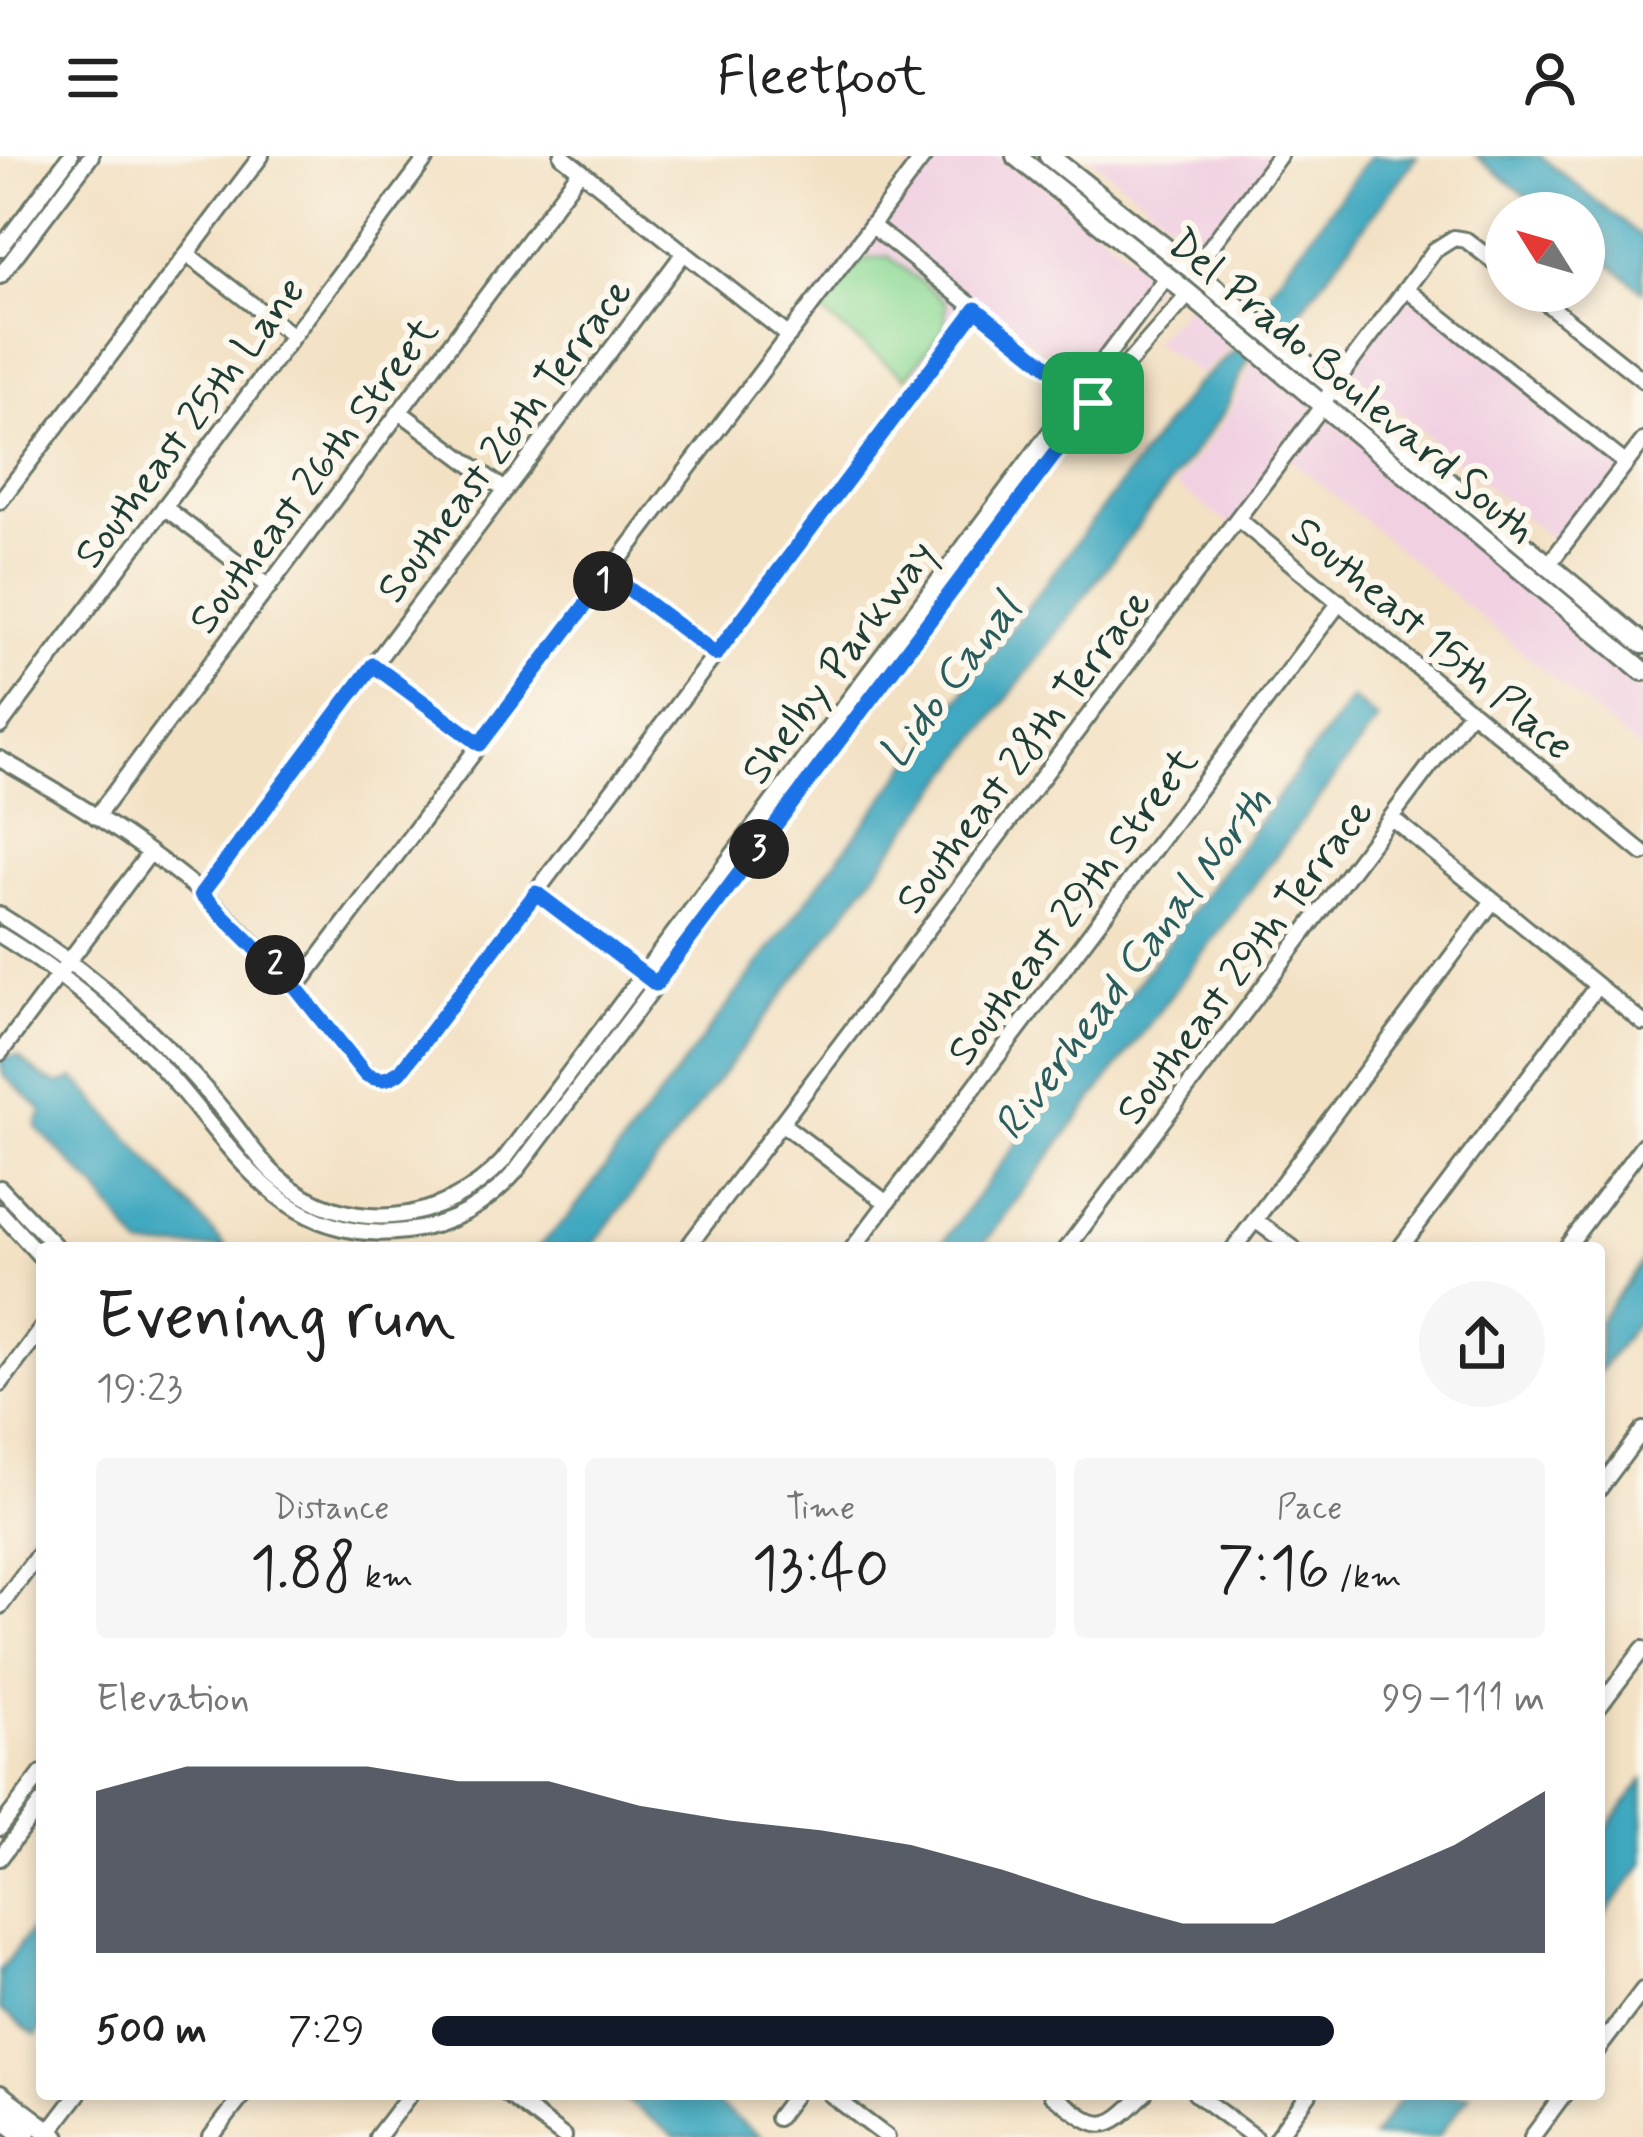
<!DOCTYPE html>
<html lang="en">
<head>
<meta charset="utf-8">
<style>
	:root { --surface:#fff; --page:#f6f6f6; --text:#222; --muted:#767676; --accent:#111827 }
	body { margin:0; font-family:Mynerve,sans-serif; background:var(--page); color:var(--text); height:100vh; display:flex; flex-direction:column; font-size:45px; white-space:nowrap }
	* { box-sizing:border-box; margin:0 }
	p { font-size:39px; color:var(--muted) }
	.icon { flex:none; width:66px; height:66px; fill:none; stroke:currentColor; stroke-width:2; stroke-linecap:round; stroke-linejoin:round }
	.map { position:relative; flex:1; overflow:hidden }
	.side { position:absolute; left:36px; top:1086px; width:1569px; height:858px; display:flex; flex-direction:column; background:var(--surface); border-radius:12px; box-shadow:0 6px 18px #0003 }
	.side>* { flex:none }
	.needle { width:78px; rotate:307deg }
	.controls { position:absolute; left:1485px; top:36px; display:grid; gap:24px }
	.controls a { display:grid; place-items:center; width:120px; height:120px; border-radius:50%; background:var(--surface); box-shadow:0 6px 18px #0003; font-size:60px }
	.pin { position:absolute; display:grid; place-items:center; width:102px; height:102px; color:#fff; margin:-51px; border-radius:24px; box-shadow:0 6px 18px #0006 }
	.km { position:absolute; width:60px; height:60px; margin:-30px; border-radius:50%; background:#222; color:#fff; font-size:33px; line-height:60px; text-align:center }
	.round { display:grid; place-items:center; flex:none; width:126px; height:126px; border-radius:63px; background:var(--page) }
	.headline { display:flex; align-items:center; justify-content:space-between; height:204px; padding:0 60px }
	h1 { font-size:66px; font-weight:600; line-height:90px }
	.stats { display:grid; grid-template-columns:repeat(3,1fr); gap:18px; height:204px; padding:12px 60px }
	.stats div { display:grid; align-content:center; border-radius:12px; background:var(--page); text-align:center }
	.stats b { font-size:60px; font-weight:600 }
	.stats small { font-size:33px; font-weight:400 }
	.stats p { font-size:33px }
	.chart { height:336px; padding:24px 60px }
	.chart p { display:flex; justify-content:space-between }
	.chart svg { width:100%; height:216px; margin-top:12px; fill:var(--accent); opacity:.7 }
	ul { padding:0 60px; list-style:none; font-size:39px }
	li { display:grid; grid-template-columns:192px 144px 1fr; align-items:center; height:90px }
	li i { height:30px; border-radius:15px; background:var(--accent) }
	header { display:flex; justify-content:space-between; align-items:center; height:156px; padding:0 60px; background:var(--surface); font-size:54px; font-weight:600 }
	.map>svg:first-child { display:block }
</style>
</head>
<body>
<header><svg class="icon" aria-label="menu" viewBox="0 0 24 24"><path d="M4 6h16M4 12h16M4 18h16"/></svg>Fleetfoot<svg class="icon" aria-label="person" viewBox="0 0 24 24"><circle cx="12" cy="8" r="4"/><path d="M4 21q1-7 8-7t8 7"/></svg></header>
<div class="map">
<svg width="1643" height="1981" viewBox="0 0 1643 1981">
	<rect width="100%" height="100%" fill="#fbf7ec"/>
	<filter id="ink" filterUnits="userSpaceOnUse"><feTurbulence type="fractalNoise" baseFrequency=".00833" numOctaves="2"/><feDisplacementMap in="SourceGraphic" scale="24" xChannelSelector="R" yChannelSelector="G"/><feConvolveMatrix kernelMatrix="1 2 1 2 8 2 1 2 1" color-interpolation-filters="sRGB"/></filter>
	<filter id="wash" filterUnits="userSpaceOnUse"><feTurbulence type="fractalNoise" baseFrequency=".004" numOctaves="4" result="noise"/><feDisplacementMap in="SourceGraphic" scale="48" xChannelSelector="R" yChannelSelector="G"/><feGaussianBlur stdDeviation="2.7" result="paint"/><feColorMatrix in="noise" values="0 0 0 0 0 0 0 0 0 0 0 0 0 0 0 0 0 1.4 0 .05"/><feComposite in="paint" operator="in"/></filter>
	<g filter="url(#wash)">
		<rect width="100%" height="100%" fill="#f3e1c4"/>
		<!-- built -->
		<path fill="#f1d0e2" d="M921,0H1006L1159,122L1082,225L976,144L918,219L812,143Z
			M1088,0H1276L1208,95Z
			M1405,126L1633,302L1560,391L1340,207Z
			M1190,146L1237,185L1200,219L1153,186Z
			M1256,200L1643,521V597L1283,297L1235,372L1175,329L1229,258Z"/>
		<!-- green -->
		<path fill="#8eda96" stroke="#568c65" stroke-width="3" d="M888,100L946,146L945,172L906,222L821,156L861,104Z"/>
		<!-- water -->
		<path fill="#40a8c0" stroke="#30727a" stroke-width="3" d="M1370,0H1417L1295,162C1255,176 1241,218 1225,255L591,1092H537L568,1061L1194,230L1236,193L1263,160L1262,144Z
			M1476,0H1540L1643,82V135L1584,87V57H1547Z
			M1352,542L1378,564L981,1092H938Z
			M0,894L10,901L18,900C34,913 54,938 73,922L82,929L227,1092H141L96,1032L36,971L42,954L3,919Z
			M1643,1105V1158L1599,1216V1165Z
			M1643,1624V1709L1599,1767V1682Z
			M42,1759V1872L36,1880L0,1854V1815Z
			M618,1938H704L761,1981H675Z
			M1404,1938H1470L1438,1981H1372Z"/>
	</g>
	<g filter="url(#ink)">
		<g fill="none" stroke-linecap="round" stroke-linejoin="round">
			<!-- minor casing -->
			<g stroke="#697666" stroke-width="20">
				<path id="minor" d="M562,0L789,180
					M872,70L1088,243
					M0,93L70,0
					M187,98L293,180
					M1193,114L1279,0
					M0,120L91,0
					M1406,133L1625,307
					M1531,135L1643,224
					M400,256L505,334
					M0,345L261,0
					M164,351L269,431
					M1238,363L1643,697
					M1549,408L1643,285
					M609,418L716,498
					M373,509L480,588
					M0,570L428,0
					M0,603C66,641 133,680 192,729C258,785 311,851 366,918C380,927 388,924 401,915L976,153
					M96,661L580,15
					M1393,663L1643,867
					M536,737L647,821
					M201,738L684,97
					M0,759C59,795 117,841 166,891C189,915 212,940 233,967C248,986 261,1007 280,1023C348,1081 444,1069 503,1005L1167,120
					M0,779C54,812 105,854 150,899C228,978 275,1092 406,1075C450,1070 488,1048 516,1015L1093,247L1189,138
					M296,832L924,0
					M0,897L149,698
					M781,967L887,1047
					M0,1032L57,1092
					M0,1056L42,1102
					M1255,1064L1293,1092
					M687,1092L1323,249L1333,230L1435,94L1454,82L1466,84L1506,115
					M853,1092L1340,446
					M1067,1092L1471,555
					M1234,1092L1493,745
					M1400,1092L1597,830
					M1566,1092L1643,989
					M0,1228L42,1172
					M1599,1333L1643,1274
					M0,1450L42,1394
					M1599,1551L1643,1493
					M0,1672L42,1617
					M0,1702L42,1646
					M1599,1892L1643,1834
					M507,1938L564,1981
					M830,1938L887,1981
					M1051,1938C1100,1974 1102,1981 1144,1938
					M1196,1938L1254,1981
					M777,1962L795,1938
					M49,1976L78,1938
					M211,1981L244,1938
					M377,1981L410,1938
					M1277,1981L1309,1938
					M1532,1981L1564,1938"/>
			</g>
			<!-- major casing -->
			<g stroke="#697666" stroke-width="24">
				<path id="major" d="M1016,0L1189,138L1643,515
					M1049,0L1193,114L1643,488
					M0,1939L56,1981
					M0,1961L27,1981"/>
			</g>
			<!-- minor -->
			<use href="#minor" stroke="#fff" stroke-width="14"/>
			<!-- major -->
			<use href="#major" stroke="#fff" stroke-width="18"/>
		</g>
	</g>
	<g fill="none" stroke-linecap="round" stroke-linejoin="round" filter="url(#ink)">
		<!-- route casing -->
		<g stroke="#fff" stroke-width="24">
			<path id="route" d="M976,153L1093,247L656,828L536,737L401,915C388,924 380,926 365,918L296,832L201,738L373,509L480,588L609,418L716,498Z"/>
		</g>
		<!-- route -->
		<use href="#route" stroke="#1a73e8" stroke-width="15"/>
	</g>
	<g text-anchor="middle" stroke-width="12" stroke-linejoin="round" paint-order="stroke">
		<!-- street labels -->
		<g font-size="42" fill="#1f3d34" stroke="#fbf7ec">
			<text transform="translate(1353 229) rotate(40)" y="15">Del Prado Boulevard South</text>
			<text transform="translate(188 265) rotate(-53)" y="15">Southeast 25th Lane</text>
			<text transform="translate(503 283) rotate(-53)" y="15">Southeast 26th Terrace</text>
			<text transform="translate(312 318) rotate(-53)" y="15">Southeast 26th Street</text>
			<text transform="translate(1434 481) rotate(40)" y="15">Southeast 15th Place</text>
			<text transform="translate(837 505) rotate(-53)" y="15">Shelby Parkway</text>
			<text transform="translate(1022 594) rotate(-53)" y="15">Southeast 28th Terrace</text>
			<text transform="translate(1071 749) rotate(-53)" y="15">Southeast 29th Street</text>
			<text transform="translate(1243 804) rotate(-53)" y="15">Southeast 29th Terrace</text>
		</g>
		<!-- water labels -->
		<g font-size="45" font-style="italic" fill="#295d5e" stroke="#fbf7ec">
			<text transform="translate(948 524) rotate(-53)" y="16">Lido Canal</text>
			<text transform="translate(1131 806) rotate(-53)" y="16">Riverhead Canal North</text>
		</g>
	</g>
</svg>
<div class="controls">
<a><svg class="needle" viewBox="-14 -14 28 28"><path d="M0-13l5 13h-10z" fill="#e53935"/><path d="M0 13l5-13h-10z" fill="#767676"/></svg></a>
</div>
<div class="pin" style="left:1093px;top:247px;background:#1e9e55"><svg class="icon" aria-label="arrive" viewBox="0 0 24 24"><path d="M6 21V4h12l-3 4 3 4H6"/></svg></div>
<b class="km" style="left:603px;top:425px">1</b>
<b class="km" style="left:275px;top:809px">2</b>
<b class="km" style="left:759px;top:693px">3</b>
<section class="side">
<div class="headline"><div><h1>Evening run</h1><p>19:23</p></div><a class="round"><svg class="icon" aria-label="share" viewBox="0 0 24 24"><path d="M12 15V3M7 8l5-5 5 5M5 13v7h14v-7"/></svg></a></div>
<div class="stats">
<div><p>Distance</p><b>1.88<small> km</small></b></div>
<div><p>Time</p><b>13:40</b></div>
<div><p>Pace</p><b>7:16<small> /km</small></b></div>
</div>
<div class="chart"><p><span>Elevation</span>99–111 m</p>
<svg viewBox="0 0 160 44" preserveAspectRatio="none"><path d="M0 44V11L10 6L20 6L30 6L40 9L50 9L60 14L70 17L80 19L90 22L100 27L110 33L120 38L130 38L140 30L150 22L160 11V44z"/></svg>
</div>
<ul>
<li><b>500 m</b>7:29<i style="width:81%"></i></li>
</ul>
</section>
</div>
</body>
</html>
